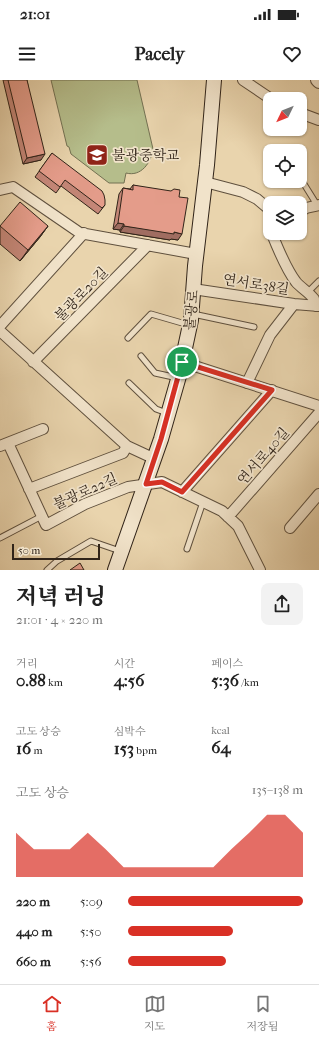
<!DOCTYPE html>
<html lang="ko">
<head>
<meta charset="utf-8">
<style>
	:root { --surface:#fff; --page:#f2f2f2; --text:#222; --muted:#767676; --line:#e0e0e0; --accent:#d93025 }
	body { margin:0; font-family:"IM FELL French Canon","Noto Serif KR",serif; background:var(--page); color:var(--text); height:100vh; display:flex; flex-direction:column; font-size:15px; white-space:nowrap }
	* { box-sizing:border-box; margin:0 }
	p { font-size:13px; color:var(--muted) }
	.icon { flex:none; width:22px; height:22px; fill:none; stroke:currentColor; stroke-width:2; stroke-linecap:round; stroke-linejoin:round }
	.map { position:relative; height:490px; overflow:hidden }
	.sheet { display:flex; flex-direction:column; background:var(--surface); flex:1 }
	.sheet>* { flex:none }
	.needle { width:26px; rotate:227deg }
	.controls { position:absolute; left:263px; top:12px; display:grid; gap:8px }
	.controls a { display:grid; place-items:center; width:44px; height:44px; border-radius:8px; background:var(--surface); box-shadow:0 1px 3px #0004; font-size:20px }
	.scale { position:absolute; left:12px; bottom:10px; width:88px; box-sizing:border-box; padding-left:4px; border:2px solid #312419; border-top:0; font-size:11px; line-height:14px; white-space:nowrap; color:#312419; -webkit-text-stroke:3px #f1e3ca; paint-order:stroke }
	.pin { position:absolute; display:grid; place-items:center; width:34px; height:34px; color:#fff; margin:-17px; border:2px solid #fff; border-radius:50%; box-shadow:0 1px 4px #0007 }
	.round { display:grid; place-items:center; flex:none; width:42px; height:42px; border-radius:8px; background:var(--page) }
	.head { display:flex; align-items:center; justify-content:space-between; height:68px; padding:0 16px }
	h1 { font-size:22px; font-weight:800; line-height:30px }
	.metrics { display:grid; grid-template-columns:repeat(3,1fr); gap:6px; height:68px; padding:4px 16px }
	.metrics div { display:grid; align-content:center }
	.metrics b { font-size:17px; font-weight:800 }
	.metrics small { font-size:11px; font-weight:400 }
	.metrics p { font-size:11px }
	.chart { height:112px; padding:8px 16px }
	.chart p { display:flex; justify-content:space-between }
	.chart svg { width:100%; height:72px; margin-top:4px; fill:var(--accent); opacity:.7 }
	ul { padding:0 16px; list-style:none; font-size:13px }
	li { display:grid; grid-template-columns:64px 48px 1fr; align-items:center; height:30px }
	li i { height:10px; border-radius:5px; background:var(--accent) }
	.status { display:flex; justify-content:space-between; align-items:center; height:28px; padding:0 20px; background:var(--surface); direction:ltr }
	.status svg { height:11px; fill:currentColor }
	header { display:flex; justify-content:space-between; align-items:center; height:52px; padding:0 16px; background:var(--surface); font-size:18px; font-weight:800 }
	.dock { display:flex; justify-content:space-around; align-items:center; height:56px; border-top:1px solid var(--line); background:var(--surface); font-size:11px; color:var(--muted) }
	.dock a { display:grid; justify-items:center; gap:2px }
	.dock .on { color:var(--accent) }
	.map>svg:first-child { display:block }
</style>
</head>
<body>
<div class="status"><b>21:01</b><svg viewBox="0 0 49 12"><path d="M0 12V9h3v3zM5 12V6h3v6zM10 12V3h3v9zM15 12V0h3v12zM26 1h20v11H26zM47 4h2v5h-2z"/></svg></div>
<header><svg class="icon" aria-label="menu" viewBox="0 0 24 24"><path d="M4 6h16M4 12h16M4 18h16"/></svg>Pacely<svg class="icon" aria-label="heart" viewBox="0 0 24 24"><path d="M12 20l-8-8c-3-5 5-10 8-4 3-6 11-1 8 4z"/></svg></header>
<div class="map">
<svg width="319" height="490" viewBox="0 0 319 490">
	<rect width="100%" height="100%" fill="#e9d4ad"/>
	<filter id="stains"><feTurbulence type="fractalNoise" baseFrequency=".005" numOctaves="4"/><feColorMatrix values="0 0 0 0 .2 0 0 0 0 .09 0 0 0 0 .02 0 0 0 .5 -.17"/></filter>
	<radialGradient id="worn" r=".72"><stop offset=".6" stop-color="#630" stop-opacity="0"/><stop offset="1" stop-color="#630" stop-opacity=".3"/></radialGradient>
	<!-- green -->
	<path fill="#b5bd8b" stroke="#737052" d="M51,0H137L153,69C151,83 141,97 126,93L124,103H109L71,74L69,67L67,66Z"/>
	<g fill="none" stroke-linecap="round" stroke-linejoin="round">
		<!-- service casing -->
		<g stroke="#5f503e" stroke-width="7">
			<path id="service" d="M304,104L317,125
				M308,212L319,201
				M193,234L254,247
				M128,258L151,234L189,245
				M141,276L155,293L178,298
				M129,303L156,329L167,333
				M0,458L42,436
				M187,469L203,422
				M47,490L57,481L91,461L120,471"/>
		</g>
		<!-- minor casing -->
		<g stroke="#5f503e" stroke-width="12">
			<path id="minor" d="M243,0L271,19
				M300,33L319,40
				M205,102L243,112L257,119L270,130
				M0,110L13,107L80,153L196,174
				M300,132L306,128L319,125
				M273,153L272,154C278,169 286,189 296,202C301,208 309,212 314,219L315,226
				M193,209L294,224L319,226
				M0,246L84,153
				M0,251L127,366L155,379
				M33,282L148,165
				M182,282L319,326
				M247,303L270,255L294,224
				M8,363L46,445L85,424L128,407L162,402L222,431L238,446L260,490
				M0,366L43,349
				M29,409L123,373L127,366
				M182,412L272,310
				M228,437L319,333
				M290,448L319,414"/>
		</g>
		<!-- tertiary casing -->
		<g stroke="#5f503e" stroke-width="14">
			<path id="tertiary" d="M317,0L319,2"/>
		</g>
		<!-- secondary casing -->
		<g stroke="#312419" stroke-width="16">
			<path id="secondary" d="M115,490L161,359L179,296L191,240L195,186L207,85L214,0"/>
		</g>
		<!-- service -->
		<use href="#service" stroke="#f1e3ca" stroke-width="5"/>
		<!-- minor -->
		<use href="#minor" stroke="#f1e3ca" stroke-width="10"/>
		<!-- tertiary -->
		<use href="#tertiary" stroke="#f1e3ca" stroke-width="12"/>
		<!-- secondary -->
		<use href="#secondary" stroke="#f1e3ca" stroke-width="14"/>
	</g>
	<!-- wall -->
	<path fill="#c48677" stroke="#312419" d="M3,0H27L41,80L23,84Z
		M52,73L105,125L98,134L61,106L56,113L35,97Z
		M133,105L179,117L178,160L171,159L170,160L120,152V150L113,149L119,114L123,108L130,109Z
		M0,146H48L40,157L20,181L0,164Z"/>
	<!-- shaded-wall -->
	<path fill="#a06d61" stroke="#312419" d="M45,74L41,80L23,84L27,78Z
		M118,143L124,144L120,150L113,149Z
		M48,146L40,157L20,181L28,170Z
		M124,146L174,152L182,154L178,160L171,159L170,160L120,152Z"/>
	<!-- building -->
	<path fill="#e49c8a" stroke="#312419" d="M8,0H27L45,74L27,78Z
		M52,73L102,111L104,115L105,120V125L102,128L65,100L60,107L39,91Z
		M133,105L171,111L174,109L180,110L179,117L188,118L182,154L174,152V154L124,146V144L118,143L123,108L133,110Z
		M20,122L48,146L28,170L0,146Z
		M80,483L84,490H70Z"/>
	<g fill="none" stroke-linecap="round" stroke-linejoin="round">
		<!-- route casing -->
		<g stroke="#fff" stroke-width="8">
			<path id="route" d="M182,282L272,310L182,412L162,402L146,404L161,359Z"/>
		</g>
		<!-- route -->
		<use href="#route" stroke="#d93025" stroke-width="5"/>
	</g>
	<!-- icons -->
	<defs>
		<g id="school-square" transform="scale(1.15)"><rect x="-9" y="-9" width="18" height="18" rx="4" fill="#8f2418" stroke="#f1e3ca"/><path d="M0-5L7-2L0 1L-7-2ZM-4 1L0 2.5L4 1V4Q0 6-4 4Z" fill="#fff"/></g>
	</defs>
	<g fill-rule="evenodd">
		<use href="#school-square" x="97" y="75"/>
	</g>
	<g text-anchor="middle" stroke-width="3.5" stroke-linejoin="round" paint-order="stroke">
		<!-- poi labels -->
		<g font-size="14" fill="#312419" stroke="#f1e3ca" text-anchor="start">
			<text x="112" y="80">불광중학교</text>
		</g>
		<!-- street labels -->
		<g font-size="14" fill="#312419" stroke="#f1e3ca">
			<text transform="translate(256 204) rotate(9)" y="5">연서로38길</text>
			<text transform="translate(81 214) rotate(-46)" y="5">불광로20길</text>
			<text transform="translate(191 230) rotate(-84)" y="5">불광로</text>
			<text transform="translate(263 376) rotate(-49)" y="5">연서로40길</text>
			<text transform="translate(85 411) rotate(-24)" y="5">불광로22길</text>
		</g>
	</g>
	<rect width="100%" height="100%" filter="url(#stains)"/>
	<rect width="100%" height="100%" fill="url(#worn)"/>
</svg>
<div class="controls">
<a><svg class="needle" viewBox="-14 -14 28 28"><path d="M0-13l5 13h-10z" fill="#e53935"/><path d="M0 13l5-13h-10z" fill="#767676"/></svg></a>
<a><svg class="icon" aria-label="locate" viewBox="0 0 24 24"><circle cx="12" cy="12" r="6"/><path d="M12 2v4M12 18v4M2 12h4M18 12h4"/></svg></a>
<a><svg class="icon" aria-label="layers" viewBox="0 0 24 24"><path d="M12 4l9 5-9 5-9-5zM3 14l9 5 9-5"/></svg></a>
</div>
<div class="scale">50 m</div>
<div class="pin" style="left:182px;top:282px;background:#1e9e55"><svg class="icon" aria-label="arrive" viewBox="0 0 24 24"><path d="M6 21V4h12l-3 4 3 4H6"/></svg></div>
</div>
<section class="sheet">
<div class="head"><div><h1>저녁 러닝</h1><p>21:01 · 4 × 220 m</p></div><a class="round"><svg class="icon" aria-label="share" viewBox="0 0 24 24"><path d="M12 15V3M7 8l5-5 5 5M5 13v7h14v-7"/></svg></a></div>
<div class="metrics">
<div><p>거리</p><b>0.88<small> km</small></b></div>
<div><p>시간</p><b>4:56</b></div>
<div><p>페이스</p><b>5:36<small> /km</small></b></div>
</div>
<div class="metrics">
<div><p>고도 상승</p><b>16<small> m</small></b></div>
<div><p>심박수</p><b>153<small> bpm</small></b></div>
<div><p>kcal</p><b>64</b></div>
</div>
<div class="chart"><p><span>고도 상승</span>135–138 m</p>
<svg viewBox="0 0 160 44" preserveAspectRatio="none"><path d="M0 44V17L10 27L20 27L30 27L40 17L50 27L60 38L70 38L80 38L90 38L100 38L110 38L120 27L130 17L140 6L150 6L160 17V44z"/></svg>
</div>
<ul>
<li><b>220 m</b>5:09<i style="width:100%"></i></li>
<li><b>440 m</b>5:50<i style="width:60%"></i></li>
<li><b>660 m</b>5:56<i style="width:56%"></i></li>
</ul>
</section>
<nav class="dock">
<a class="on"><svg class="icon" aria-label="home" viewBox="0 0 24 24"><path d="M3 11l9-7 9 7M6 9v11h12V9"/></svg>홈</a>
<a><svg class="icon" aria-label="map" viewBox="0 0 24 24"><path d="M3 6l6-2 6 2 6-2v14l-6 2-6-2-6 2zM9 4v14M15 6v14"/></svg>지도</a>
<a><svg class="icon" aria-label="saved" viewBox="0 0 24 24"><path d="M7 4h10v16l-5-4-5 4z"/></svg>저장됨</a>
</nav>
</body>
</html>
